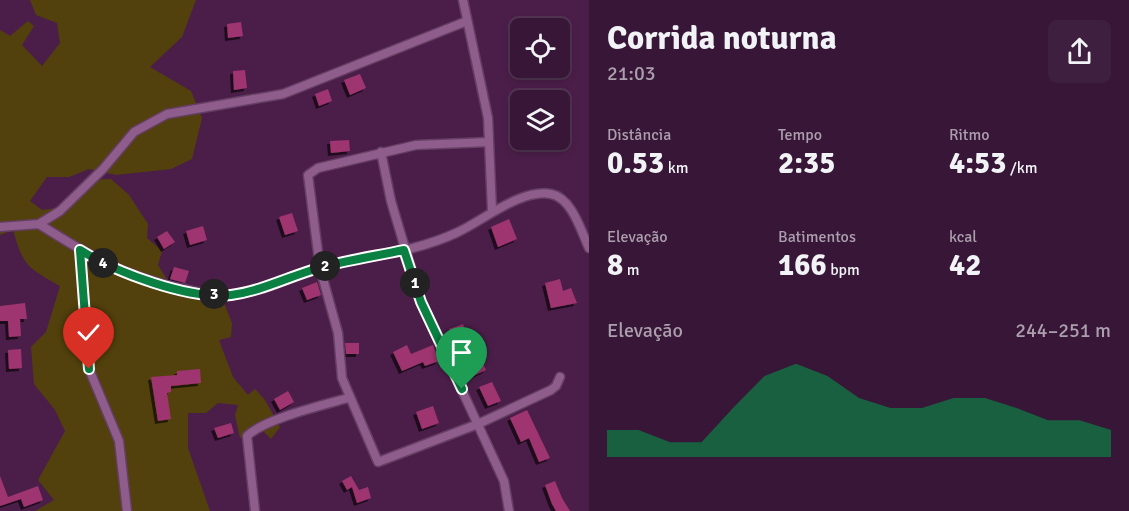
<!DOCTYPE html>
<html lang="pt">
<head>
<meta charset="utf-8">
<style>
	:root { --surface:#381637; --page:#3f1f3f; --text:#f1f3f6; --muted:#ab9fad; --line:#523552; --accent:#0b8043 }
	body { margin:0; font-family:Signika,sans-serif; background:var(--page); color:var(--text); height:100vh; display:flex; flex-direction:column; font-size:22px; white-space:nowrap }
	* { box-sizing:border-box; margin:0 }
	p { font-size:20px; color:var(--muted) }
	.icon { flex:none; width:33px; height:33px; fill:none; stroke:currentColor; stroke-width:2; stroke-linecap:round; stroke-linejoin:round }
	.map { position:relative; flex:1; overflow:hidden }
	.panel { display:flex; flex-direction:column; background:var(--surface); width:540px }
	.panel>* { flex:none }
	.tools { position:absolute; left:510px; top:18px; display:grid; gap:12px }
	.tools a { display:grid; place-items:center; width:60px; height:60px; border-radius:9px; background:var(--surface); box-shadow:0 3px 9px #0003,0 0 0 2px var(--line); font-size:30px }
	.pin { position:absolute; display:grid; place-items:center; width:51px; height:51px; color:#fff; margin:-62px -26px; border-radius:50% 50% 50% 0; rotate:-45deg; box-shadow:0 0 6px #0007 }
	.pin .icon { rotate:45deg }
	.km { position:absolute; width:30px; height:30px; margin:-15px; border-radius:50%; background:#222; color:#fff; font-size:16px; line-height:30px; text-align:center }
	.round { display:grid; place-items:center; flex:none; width:63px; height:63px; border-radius:9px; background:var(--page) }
	.overview { display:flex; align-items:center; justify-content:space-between; height:102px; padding:0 18px }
	h1 { font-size:33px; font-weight:700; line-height:45px }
	.figures { display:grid; grid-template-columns:repeat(3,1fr); gap:9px; height:102px; padding:6px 18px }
	.figures div { display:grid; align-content:center }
	.figures b { font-size:30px; font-weight:700 }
	.figures small { font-size:16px; font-weight:400 }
	.figures p { font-size:16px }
	.chart { height:168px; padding:12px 18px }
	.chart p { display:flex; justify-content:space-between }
	.chart svg { width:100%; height:108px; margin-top:6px; fill:var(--accent); opacity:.7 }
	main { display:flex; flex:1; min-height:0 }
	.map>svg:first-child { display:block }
</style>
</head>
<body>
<main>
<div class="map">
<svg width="589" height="511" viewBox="0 0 589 511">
	<defs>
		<filter id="shadow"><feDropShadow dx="-3" dy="3" stdDeviation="0" flood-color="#0009"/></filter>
	</defs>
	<rect width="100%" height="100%" fill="#4b1e49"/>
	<!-- green -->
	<path fill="#52410c" d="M30,0H196L182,37L150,67L191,91L202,118L192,159L171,169L116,175L89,169L69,177H47L30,201L42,210L57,208L85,180L111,179L129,195L148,224L147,238L162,251L158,265L172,288L223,300L232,323L231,337L219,340L233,377L248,395L255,389L265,400L280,427L271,439L261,429L240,438L235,415L238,405L218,403L206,413H188V448L210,511H35L54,500L38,480L65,431L55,410L34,384L31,347L46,332L60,286C28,268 23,266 13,230L0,235V30L10,36L28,21L34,26L22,45L42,66L60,43L57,23L36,15Z"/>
	<!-- building -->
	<path fill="#9f346f" filter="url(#shadow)" d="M241,22L243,36L228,38L227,24Z
		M245,70L247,88L234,90L233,71Z
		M360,74L366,88L350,95L344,80Z
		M328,89L332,101L319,106L315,94Z
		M349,140L350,151L331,153L330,141Z
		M292,213L298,231L285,235L279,217Z
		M509,219L517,239L498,247L491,227Z
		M203,226L207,240L190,245L186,231Z
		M167,231L175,242L164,249L157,237Z
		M174,267L189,271L185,283L170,279Z
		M560,279L563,291L571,288L577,303L551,308L545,283Z
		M317,282L321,295L307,300L302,288Z
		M25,303L27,319H20L21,336L9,337L8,321H0V306Z
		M463,324L474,353L477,351L486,370L471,377L449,329Z
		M345,343H359V354H346Z
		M407,345L411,354L433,345L439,361L425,366L423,362L402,371L393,352Z
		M21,349L22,368L9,369L8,350Z
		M200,369L201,383L171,386V392L167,393L171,419L158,421L151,377L177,375V371Z
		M492,382L501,401L488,406L479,387Z
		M288,391L294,402L280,410L274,399Z
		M433,406L439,423L422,429L416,412Z
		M527,410L550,458L539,462L529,438L521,442L510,418Z
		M231,423L234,433L218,438L214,428Z
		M0,476L8,497L38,486L43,500L24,507L21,499L0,506Z
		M351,476L359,490L368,487L371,498L357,503L352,487L347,490L342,481Z
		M555,481L562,498L570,511H556L552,504L545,485Z"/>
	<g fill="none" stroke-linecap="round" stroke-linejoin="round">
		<!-- minor casing -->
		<g stroke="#653e63" stroke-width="11">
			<path id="minor" d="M463,0L488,118L492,210
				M489,142L416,145L318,168L308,175L320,268L338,333L342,378L378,462L478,424L551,390L556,386L560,377
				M381,152L391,201L421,302L504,481L509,511
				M39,224C91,257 122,276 183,289C198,292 217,297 232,295C262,290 290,275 319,268C365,256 413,253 456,233C481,222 521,188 551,194C572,198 581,231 589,248
				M0,227L39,224L60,211L103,169L134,132L167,114L283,94L467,21
				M80,250L89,369L119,441L127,511
				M255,511L247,436C264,419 323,405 348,398"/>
		</g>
		<!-- minor -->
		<use href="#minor" stroke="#8f5d8b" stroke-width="8"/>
	</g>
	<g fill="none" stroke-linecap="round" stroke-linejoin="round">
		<!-- route casing -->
		<g stroke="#fff" stroke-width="12">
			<path id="route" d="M89,369L80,250C115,272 189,300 231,295C262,291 290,276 319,268C347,260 376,256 404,250L421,302L462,389"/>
		</g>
		<!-- route -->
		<use href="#route" stroke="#0b8043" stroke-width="8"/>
	</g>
</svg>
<div class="tools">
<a><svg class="icon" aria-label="locate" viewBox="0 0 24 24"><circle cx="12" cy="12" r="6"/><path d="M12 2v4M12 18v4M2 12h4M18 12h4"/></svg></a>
<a><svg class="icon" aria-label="layers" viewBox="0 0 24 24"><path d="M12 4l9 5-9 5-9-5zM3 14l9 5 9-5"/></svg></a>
</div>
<div class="pin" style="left:462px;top:389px;background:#1e9e55"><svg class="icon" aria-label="arrive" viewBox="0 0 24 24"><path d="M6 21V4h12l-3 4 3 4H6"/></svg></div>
<div class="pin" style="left:89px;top:369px;background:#d93025"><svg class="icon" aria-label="check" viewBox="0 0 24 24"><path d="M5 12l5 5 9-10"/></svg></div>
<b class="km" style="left:415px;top:283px">1</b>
<b class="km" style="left:325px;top:266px">2</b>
<b class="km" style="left:214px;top:294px">3</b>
<b class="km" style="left:103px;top:263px">4</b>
</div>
<section class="panel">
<div class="overview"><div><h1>Corrida noturna</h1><p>21:03</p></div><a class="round"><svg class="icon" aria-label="share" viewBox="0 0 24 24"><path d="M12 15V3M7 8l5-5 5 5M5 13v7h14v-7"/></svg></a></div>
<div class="figures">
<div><p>Distância</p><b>0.53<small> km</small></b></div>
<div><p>Tempo</p><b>2:35</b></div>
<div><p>Ritmo</p><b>4:53<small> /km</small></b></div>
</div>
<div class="figures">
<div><p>Elevação</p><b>8<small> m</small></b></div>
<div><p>Batimentos</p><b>166<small> bpm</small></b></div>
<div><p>kcal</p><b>42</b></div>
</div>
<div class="chart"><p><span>Elevação</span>244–251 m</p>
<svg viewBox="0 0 160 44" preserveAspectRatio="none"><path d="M0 44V33L10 33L20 38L30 38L40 24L50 11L60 6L70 11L80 20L90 24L100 24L110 20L120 20L130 24L140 29L150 29L160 33V44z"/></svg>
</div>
</section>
</main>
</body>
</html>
